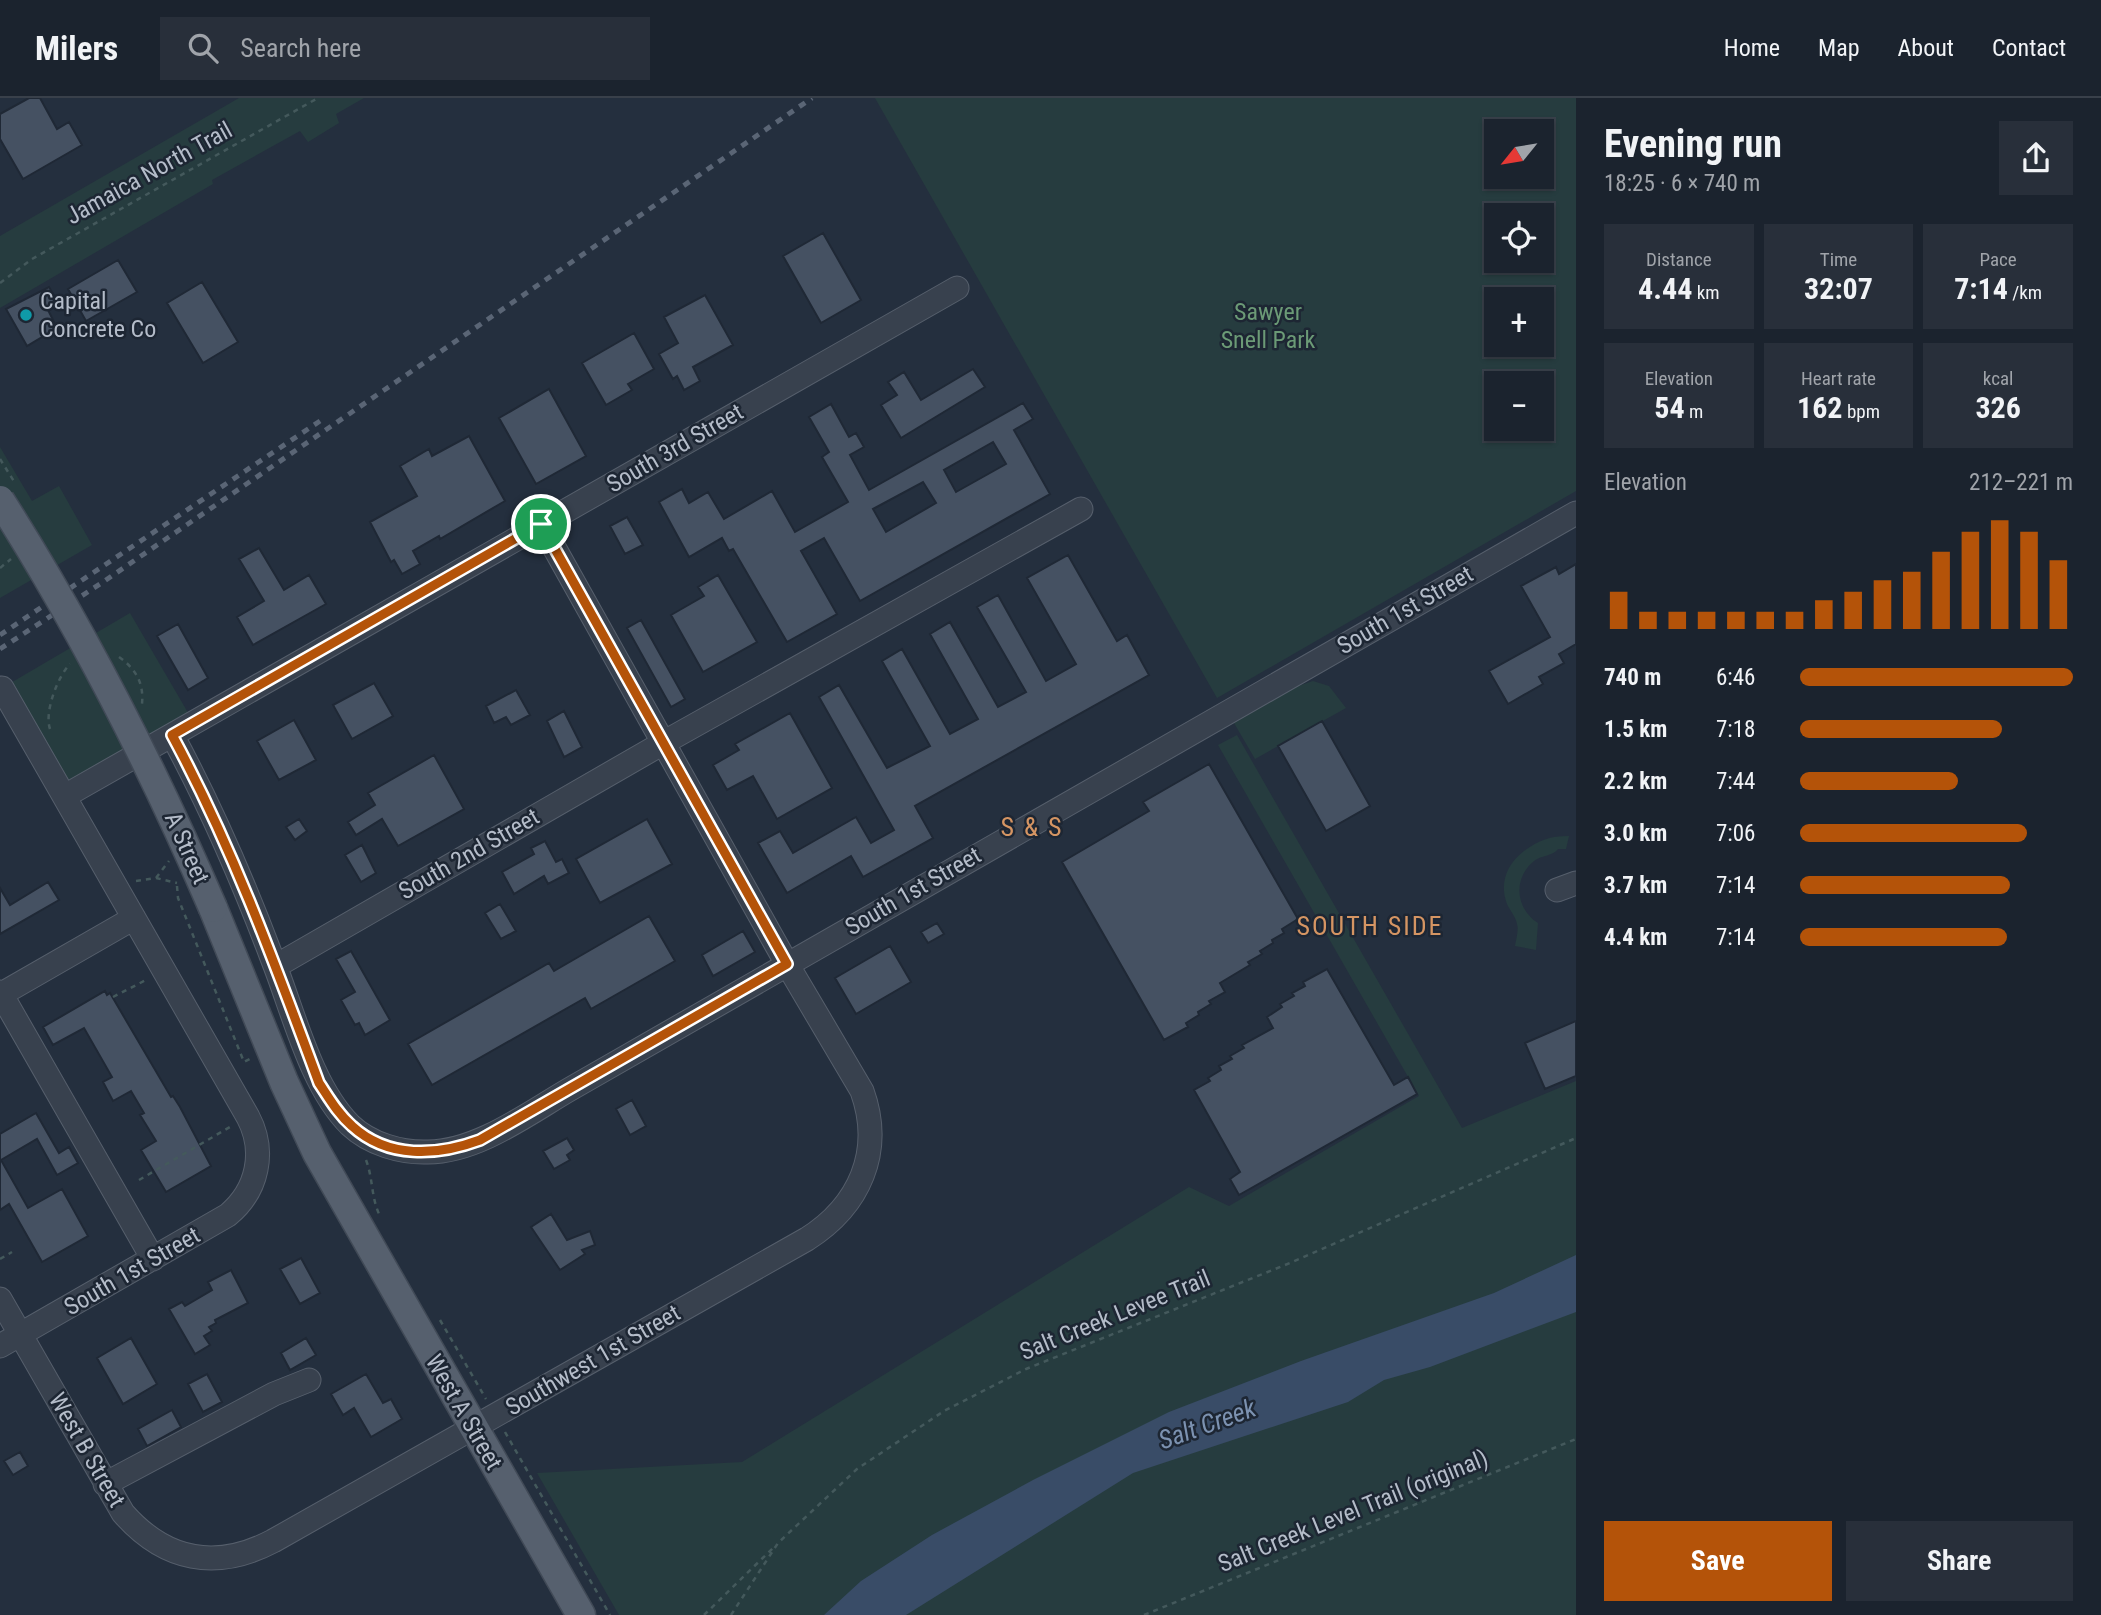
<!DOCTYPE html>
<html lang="en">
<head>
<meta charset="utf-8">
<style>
	:root { --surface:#1b232e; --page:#282f3a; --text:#f1f3f6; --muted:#a0a4aa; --line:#39404a; --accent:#b45309 }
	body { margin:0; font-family:"Roboto Condensed",sans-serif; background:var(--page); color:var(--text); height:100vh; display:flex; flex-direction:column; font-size:26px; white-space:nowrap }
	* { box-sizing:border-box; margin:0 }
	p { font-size:23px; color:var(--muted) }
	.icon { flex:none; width:38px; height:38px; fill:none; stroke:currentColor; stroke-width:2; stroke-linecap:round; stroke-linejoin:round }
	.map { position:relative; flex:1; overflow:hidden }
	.drawer { display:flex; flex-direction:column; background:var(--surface); width:525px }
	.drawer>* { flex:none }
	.needle { width:46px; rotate:240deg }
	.fabs { position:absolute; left:1484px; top:21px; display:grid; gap:14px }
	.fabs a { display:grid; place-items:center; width:70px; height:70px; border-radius:0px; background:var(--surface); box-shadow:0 2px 5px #0004,0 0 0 2px var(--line); font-size:35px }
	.pin { position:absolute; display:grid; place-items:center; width:60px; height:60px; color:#fff; margin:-30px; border:4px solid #fff; border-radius:50%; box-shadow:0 2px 7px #0007 }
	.round { display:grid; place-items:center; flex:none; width:74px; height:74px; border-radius:0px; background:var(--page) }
	.head { display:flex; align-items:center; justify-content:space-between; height:119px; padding:0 28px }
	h1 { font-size:38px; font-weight:700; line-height:52px }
	.stats { display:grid; grid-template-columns:repeat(3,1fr); gap:10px; height:119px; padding:7px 28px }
	.stats div { display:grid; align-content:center; border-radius:0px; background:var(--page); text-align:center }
	.stats b { font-size:30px; font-weight:700 }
	.stats small { font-size:19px; font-weight:400 }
	.stats p { font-size:19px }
	.chart { height:196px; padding:14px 28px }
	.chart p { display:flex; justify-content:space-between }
	.chart svg { width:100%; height:126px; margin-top:7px; stroke:var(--accent); stroke-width:6 }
	.cta { display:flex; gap:14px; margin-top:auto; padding:14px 28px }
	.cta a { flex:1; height:80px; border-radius:0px; background:var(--accent); color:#fff; font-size:28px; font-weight:700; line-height:80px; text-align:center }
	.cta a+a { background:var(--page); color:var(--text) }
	ul { padding:0 28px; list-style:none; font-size:23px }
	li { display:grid; grid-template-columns:112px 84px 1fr; align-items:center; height:52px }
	li i { height:18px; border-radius:9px; background:var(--accent) }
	header { display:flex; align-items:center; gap:42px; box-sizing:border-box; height:98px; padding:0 35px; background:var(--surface); border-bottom:2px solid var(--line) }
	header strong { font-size:33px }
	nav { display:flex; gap:38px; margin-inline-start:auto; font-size:24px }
	.search { width:490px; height:63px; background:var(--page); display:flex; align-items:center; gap:18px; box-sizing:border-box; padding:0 24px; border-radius:0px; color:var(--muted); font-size:26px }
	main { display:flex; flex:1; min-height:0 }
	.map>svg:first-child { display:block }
</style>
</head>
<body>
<header>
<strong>Milers</strong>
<div class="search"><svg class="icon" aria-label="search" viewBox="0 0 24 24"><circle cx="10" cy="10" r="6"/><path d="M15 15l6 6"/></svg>Search here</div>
<nav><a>Home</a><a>Map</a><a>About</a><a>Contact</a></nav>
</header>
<main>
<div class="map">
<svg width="1576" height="1517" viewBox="0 0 1576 1517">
	<rect width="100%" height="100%" fill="#242f3e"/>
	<!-- green -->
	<path fill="#263c3f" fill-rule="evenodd" d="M239,0H364L336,16L339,25L308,44L300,33L212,82L213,86L0,210V138Z
		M875,0H1576V393L1217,600ZM1496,33H1542V79H1496ZM1496,117H1542V163H1496ZM1496,201H1542V247H1496ZM1496,285H1542V331H1496Z
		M0,349L32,403L59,388L92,447L0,500Z
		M130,515L194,625L65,698L2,590Z
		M1313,583L1329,588L1346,610L1255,661L1234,625L1298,588Z
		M1237,637L1462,1030L1576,983V1517H619L537,1375L742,1364L1189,1089L1229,1108L1419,998L1218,647Z
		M1569,738L1566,751H1558C1553,758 1542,757 1534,763C1512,781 1516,811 1538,825L1536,852L1515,848C1516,841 1519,832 1517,826C1516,819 1510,813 1507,806C1499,785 1507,766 1524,753C1539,742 1550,738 1569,738Z"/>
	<!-- water -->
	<path fill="#394c67" d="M1576,1157V1214L1430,1269L1384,1282L1348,1304L1133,1375L906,1517H824L861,1483L932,1437L1033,1382L1169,1314L1301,1263L1494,1195Z"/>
	<!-- building -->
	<path fill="#455162" stroke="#1f2835" stroke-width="2" fill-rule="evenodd" d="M29,0H40L57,31L69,24L82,47L23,81L0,41V16Z
		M823,135L861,202L821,225L783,158Z
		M118,162L137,194L86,223L68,191Z
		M202,184L238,244L203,265L167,205Z
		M49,189L59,206L48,212L57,230L27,248L6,211Z
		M705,197L733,247L693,269L700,283L684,292L677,278L673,281L659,256L678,245L664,219Z
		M634,235L654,271L628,286L632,292L606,307L582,265Z
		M973,271L985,289L901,340L881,307L897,297L888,284L904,274L921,302Z
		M549,291L586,358L536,386L499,320Z
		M1023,305L1033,321L1014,332L1050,396L860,503L824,440L801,453L837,516L787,544L733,451L729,453L722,440L689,459L659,404L682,391L689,405L708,394L724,421L772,393L795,434L848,404L822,359L829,354L809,319L831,306L849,339L856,335L864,349L850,357L869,392ZM993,344L1006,366L956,394L944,372ZM923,384L936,405L886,434L873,411Z
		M469,338L505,403L440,441L439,438L413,453L420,466L402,476L394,462L391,464L370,424L417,398L400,368L429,351L432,358Z
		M627,419L643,447L625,456L610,428Z
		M259,450L284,492L309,477L326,506L253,547L237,519L264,503L239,461Z
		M1068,457L1117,543L1127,537L1149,577L915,708L933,740L863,779L851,758L787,795L758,745L780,733L793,755L856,719L871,745L894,732L819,599L839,587L887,670L930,648L882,563L902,551L950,636L978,621L930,536L950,524L998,609L1026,594L977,509L998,497L1046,583L1076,566L1027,480Z
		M1576,466V546L1559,556L1564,565L1539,579L1543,586L1508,606L1489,573L1550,539L1521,488L1556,469L1559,476Z
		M718,477L757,544L703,574L671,517L704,498L698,489Z
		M641,522L685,601L671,609L627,530Z
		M178,526L208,580L188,592L157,538Z
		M374,585L393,618L352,641L333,607Z
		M516,592L530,617L511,627L506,619L494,625L486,608Z
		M564,613L582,649L564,659L547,623Z
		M790,615L832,690L777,721L753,678L727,692L713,667L739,652L735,646Z
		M294,622L316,662L279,682L257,643Z
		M1322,623L1370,708L1326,733L1278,648Z
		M434,657L464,711L398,748L382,721L356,737L348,724L375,707L368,695Z
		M1209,666L1298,821L1282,831L1284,835L1272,842L1273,845L1260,853L1262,856L1248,864L1250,867L1220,885L1225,894L1209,903L1211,906L1198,914L1199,917L1186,925L1188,929L1164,942L1062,764L1149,713L1143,704Z
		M299,721L307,733L295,742L286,729Z
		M647,721L672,766L600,805L576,761Z
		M545,743L556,764L562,761L569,775L548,786L544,778L514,796L502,774L534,756L531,750Z
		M362,747L376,775L361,784L345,757Z
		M48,784L59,802L0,836V790L10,807Z
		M500,806L516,833L501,841L485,815Z
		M649,818L675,863L591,911L585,900L432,987L408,946L549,865L554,873Z
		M937,825L944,836L928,845L921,834Z
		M743,833L755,854L713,878L702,857Z
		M890,848L911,884L856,916L835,880Z
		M351,853L390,922L365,937L359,925L355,927L341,902L355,894L336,861Z
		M1327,871L1394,987L1408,979L1417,996L1239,1097L1230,1081L1240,1074L1194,992L1210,983L1208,980L1221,972L1219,968L1232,961L1230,958L1244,950L1242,947L1273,930L1267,919L1282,909L1280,906L1294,898L1292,895L1305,888L1303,884Z
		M105,893L107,897L110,895L171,999L173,998L180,1009L211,1068L166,1094L141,1052L156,1043L140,1017L144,1015L131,993L113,1003L103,984L112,979L84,930L53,947L43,929Z
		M1576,923V978L1545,991L1525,945Z
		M632,1002L646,1028L630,1037L616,1011Z
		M36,1015L59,1055L69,1049L78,1065L57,1077L37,1041L1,1062L28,1110L62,1091L88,1138L42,1164L9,1106L0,1112V1036Z
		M567,1040L574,1052L567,1057L570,1062L554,1071L543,1053Z
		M551,1116L567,1142L590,1133L595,1147L582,1152L585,1156L560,1172L531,1129Z
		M301,1160L320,1195L300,1206L280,1171Z
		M231,1172L248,1205L215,1222L216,1225L209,1229L212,1233L204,1238L210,1247L195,1256L169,1211L182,1204L185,1208L212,1192L208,1184Z
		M131,1240L157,1286L123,1306L97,1260Z
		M306,1240L316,1257L290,1272L281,1255Z
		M207,1276L222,1304L203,1314L188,1286Z
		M366,1276L383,1305L391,1301L402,1321L371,1339L354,1310L343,1317L331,1296Z
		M172,1312L181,1329L147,1348L138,1331Z
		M20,1354L28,1368L13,1377L4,1363Z"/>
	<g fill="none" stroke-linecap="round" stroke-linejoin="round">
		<!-- minor casing -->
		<g stroke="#565f6c" stroke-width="25">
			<path id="minor" d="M172,637C211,709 243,783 272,860C293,912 310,987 350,1027C370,1046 401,1055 428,1054C478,1054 530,1014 572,990L1576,415
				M65,698L957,190
				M1557,792L1576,785
				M276,868L663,645L1081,411
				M0,894L153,1161
				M0,897L134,820
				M0,1201L123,1415C165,1463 216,1473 273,1443L807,1141C859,1108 884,1054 862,993L787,866L541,426
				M0,1248L228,1117C258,1092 266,1053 248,1019L2,590
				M105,1386L274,1296L309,1282"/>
		</g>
		<!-- major casing -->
		<g stroke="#414a57" stroke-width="31">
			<path id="major" d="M213,810L284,984L317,1055L581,1517"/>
		</g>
		<!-- path -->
		<path stroke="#44595c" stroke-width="2.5" stroke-dasharray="5 5" stroke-linecap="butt" d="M0,185L32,161L318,0
			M0,361L15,385
			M0,470L11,461
			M119,559C136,571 144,585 142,606
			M50,631C44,614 58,578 70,566
			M156,780L169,763
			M136,783L156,780L177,785
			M177,788L178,800L244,964L250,961
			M113,899L146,882
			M366,1062C373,1080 371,1098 379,1116
			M139,1082L230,1029
			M0,1161L12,1154
			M440,1222L486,1301
			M505,1334L610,1517
			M704,1517L773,1450
			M731,1517L778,1445L857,1371L944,1313L1026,1271L1290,1165L1576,1040
			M1144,1517L1576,1341"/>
		<!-- minor -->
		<use href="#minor" stroke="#38414e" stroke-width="23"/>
		<!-- major -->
		<use href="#major" stroke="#56606e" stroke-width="28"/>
		<!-- rail -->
		<path stroke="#5a6575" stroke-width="5" stroke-dasharray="7 7" stroke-linecap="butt" d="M0,537L323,321
			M0,551L100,486L812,0"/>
		<!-- major-bridge casing -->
		<g stroke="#414a57" stroke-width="31" stroke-linecap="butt">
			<path id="major-bridge" d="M0,402C84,534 151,666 213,810"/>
		</g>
		<!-- major-bridge -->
		<use href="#major-bridge" stroke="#56606e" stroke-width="28"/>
	</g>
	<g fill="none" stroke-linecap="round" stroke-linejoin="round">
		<!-- route casing -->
		<g stroke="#fff" stroke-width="14">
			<path id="route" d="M541,426L787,866L480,1042C437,1058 388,1061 352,1028C338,1016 329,1000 319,985C275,866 232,748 172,637Z"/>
		</g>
		<!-- route -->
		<use href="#route" stroke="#b45309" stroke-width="9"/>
	</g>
	<!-- markers -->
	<circle fill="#0f9aa8" stroke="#1d2633" stroke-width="2.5" cx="26" cy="217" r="7"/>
	<g text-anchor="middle" stroke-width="5" stroke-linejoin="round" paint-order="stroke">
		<!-- street labels -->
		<g font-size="24" fill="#b4bcc9" stroke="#1d2633">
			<text transform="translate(149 75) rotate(-29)" y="8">Jamaica North Trail</text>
			<text transform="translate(675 350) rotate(-30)" y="8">South 3rd Street</text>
			<text transform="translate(1405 512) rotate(-30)" y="8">South 1st Street</text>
			<text transform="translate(187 750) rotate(66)" y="8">A Street</text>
			<text transform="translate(469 756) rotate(-30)" y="8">South 2nd Street</text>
			<text transform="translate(913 793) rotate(-30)" y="8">South 1st Street</text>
			<text transform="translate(132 1173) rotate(-30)" y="8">South 1st Street</text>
			<text transform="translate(1115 1217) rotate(-22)" y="8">Salt Creek Levee Trail</text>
			<text transform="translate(593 1262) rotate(-30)" y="8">Southwest 1st Street</text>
			<text transform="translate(464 1314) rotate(60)" y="8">West A Street</text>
			<text transform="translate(87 1352) rotate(60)" y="8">West B Street</text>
			<text transform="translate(1353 1413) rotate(-22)" y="8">Salt Creek Level Trail (original)</text>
		</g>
		<!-- poi labels -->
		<g font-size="24" fill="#b4bcc9" stroke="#1d2633" text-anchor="start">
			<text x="40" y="211">Capital<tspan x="40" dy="28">Concrete Co</tspan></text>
		</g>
		<!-- park labels -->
		<g font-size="24" fill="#6b9a76" stroke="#1d2633">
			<text x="1268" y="222">Sawyer<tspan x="1268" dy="28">Snell Park</tspan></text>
		</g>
		<!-- neighbourhood labels -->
		<g font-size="26" letter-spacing="2" fill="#d59563" stroke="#1d2633">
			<text x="1032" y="738">S &amp; S</text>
			<text x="1370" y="837">SOUTH SIDE</text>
		</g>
		<!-- water labels -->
		<g font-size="26" font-style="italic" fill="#7c92b1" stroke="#1d2633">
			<text transform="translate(1207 1326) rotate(-20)" y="9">Salt Creek</text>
		</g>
	</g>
</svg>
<div class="fabs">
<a><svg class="needle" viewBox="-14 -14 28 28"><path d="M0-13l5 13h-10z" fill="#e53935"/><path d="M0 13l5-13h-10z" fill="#a0a4aa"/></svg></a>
<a><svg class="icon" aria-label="locate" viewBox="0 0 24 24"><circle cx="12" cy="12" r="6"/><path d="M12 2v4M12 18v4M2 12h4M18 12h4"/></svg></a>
<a>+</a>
<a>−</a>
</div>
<div class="pin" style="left:541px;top:426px;background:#1e9e55"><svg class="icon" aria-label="arrive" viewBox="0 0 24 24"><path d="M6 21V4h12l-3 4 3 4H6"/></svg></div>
</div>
<section class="drawer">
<div class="head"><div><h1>Evening run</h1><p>18:25 · 6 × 740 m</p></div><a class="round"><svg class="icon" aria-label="share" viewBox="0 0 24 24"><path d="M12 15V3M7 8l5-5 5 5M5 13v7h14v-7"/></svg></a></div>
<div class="stats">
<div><p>Distance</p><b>4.44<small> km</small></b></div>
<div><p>Time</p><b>32:07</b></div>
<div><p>Pace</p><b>7:14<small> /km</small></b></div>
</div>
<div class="stats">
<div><p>Elevation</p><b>54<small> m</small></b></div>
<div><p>Heart rate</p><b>162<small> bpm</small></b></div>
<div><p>kcal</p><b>326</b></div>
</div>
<div class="chart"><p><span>Elevation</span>212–221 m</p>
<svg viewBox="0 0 160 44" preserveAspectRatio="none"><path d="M5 44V31M15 44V38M25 44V38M35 44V38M45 44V38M55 44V38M65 44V38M75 44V34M85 44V31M95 44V27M105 44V24M115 44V17M125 44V10M135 44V6M145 44V10M155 44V20"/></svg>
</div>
<ul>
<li><b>740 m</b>6:46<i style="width:100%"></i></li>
<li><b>1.5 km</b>7:18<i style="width:74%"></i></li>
<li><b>2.2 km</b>7:44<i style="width:58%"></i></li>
<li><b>3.0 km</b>7:06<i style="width:83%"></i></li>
<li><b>3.7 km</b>7:14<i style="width:77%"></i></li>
<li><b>4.4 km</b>7:14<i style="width:76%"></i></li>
</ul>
<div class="cta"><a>Save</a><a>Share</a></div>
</section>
</main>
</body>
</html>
